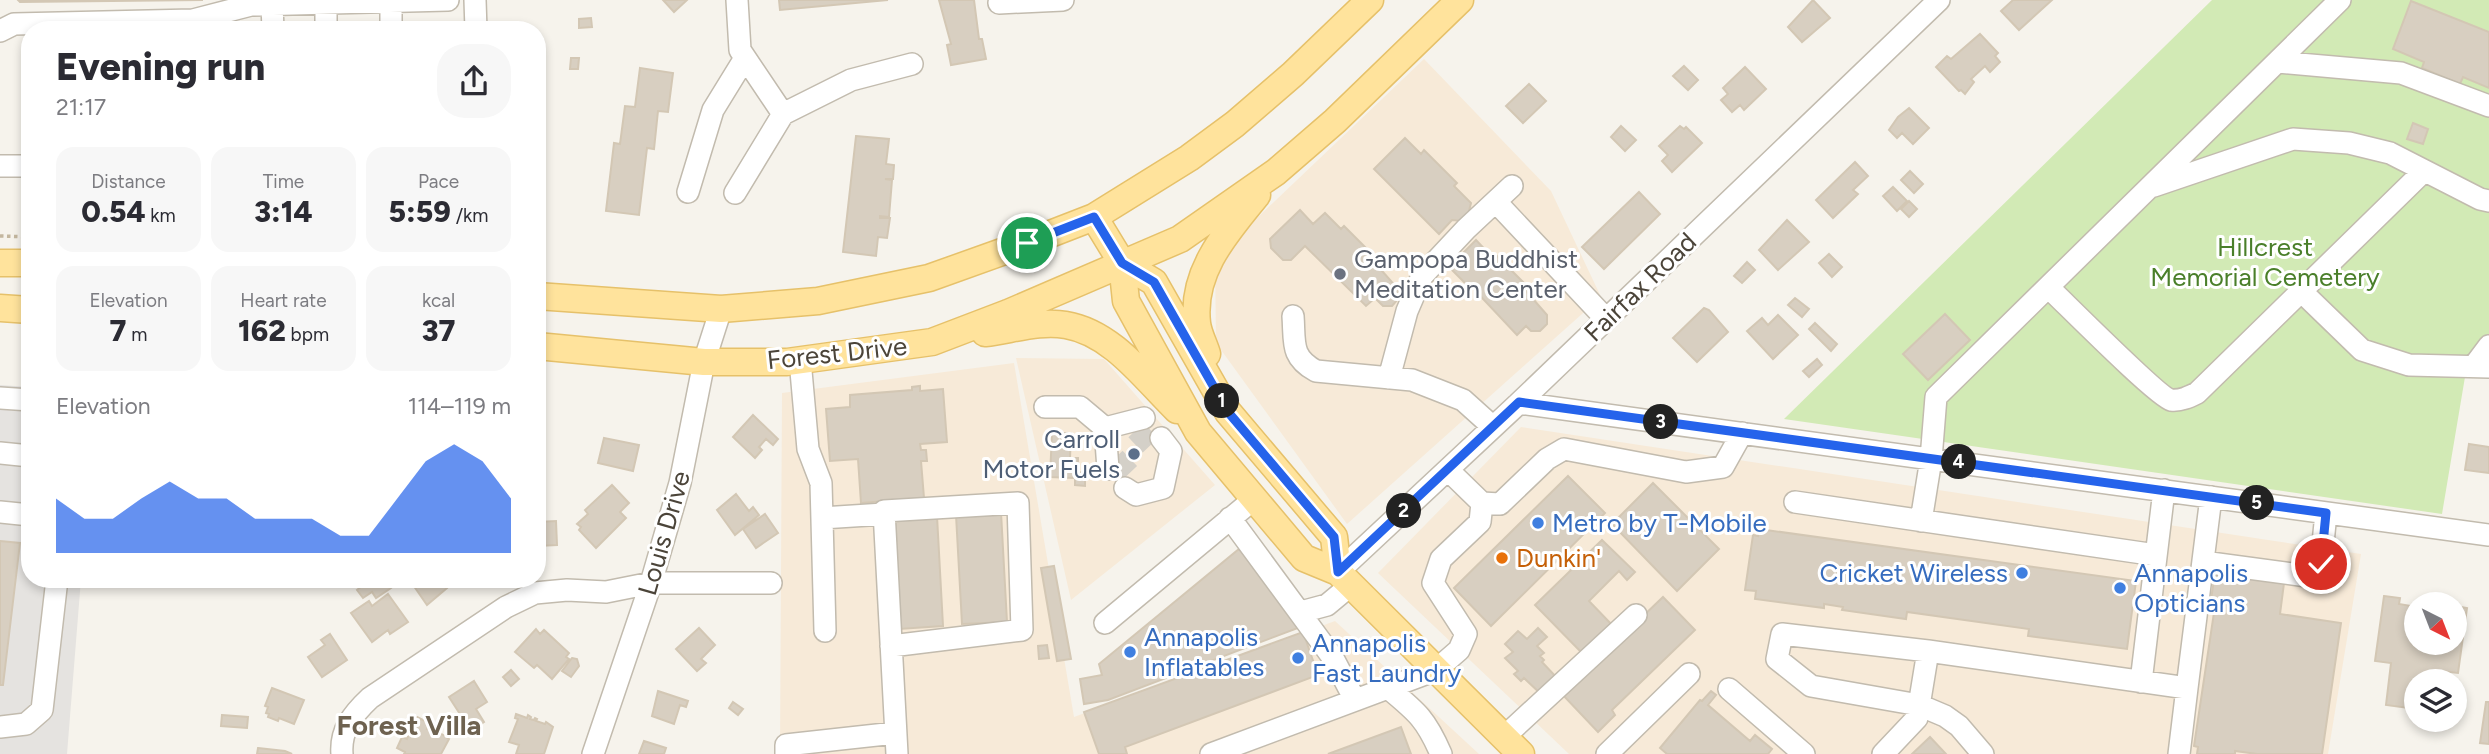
<!DOCTYPE html>
<html lang="en">
<head>
<meta charset="utf-8">
<style>
	:root { --surface:#fff; --page:#f7f7f7; --text:#2b2b33; --muted:#7c7c81; --accent:#2563eb }
	body { margin:0; font-family:Figtree,sans-serif; background:var(--page); color:var(--text); height:100vh; display:flex; flex-direction:column; font-size:26px; white-space:nowrap }
	* { box-sizing:border-box; margin:0 }
	p { font-size:23px; color:var(--muted) }
	.icon { flex:none; width:38px; height:38px; fill:none; stroke:currentColor; stroke-width:2; stroke-linecap:round; stroke-linejoin:round }
	.map { position:relative; flex:1; overflow:hidden }
	.drawer { position:absolute; left:21px; top:21px; width:525px; height:567px; display:flex; flex-direction:column; background:var(--surface); border-radius:28px; box-shadow:0 4px 10px #0003 }
	.drawer>* { flex:none }
	.needle { width:46px; rotate:138deg }
	.buttons { position:absolute; left:2404px; top:592px; display:grid; gap:14px }
	.buttons a { display:grid; place-items:center; width:63px; height:63px; border-radius:50%; background:var(--surface); box-shadow:0 4px 10px #0003; font-size:35px }
	.pin { position:absolute; display:grid; place-items:center; width:60px; height:60px; color:#fff; margin:-30px; border:4px solid #fff; border-radius:50%; box-shadow:0 2px 7px #0007 }
	.km { position:absolute; width:35px; height:35px; margin:-18px; border-radius:50%; background:#222; color:#fff; font-size:19px; line-height:35px; text-align:center }
	.round { display:grid; place-items:center; flex:none; width:74px; height:74px; border-radius:28px; background:var(--page) }
	.summary { display:flex; align-items:center; justify-content:space-between; height:119px; padding:0 35px }
	h1 { font-size:38px; font-weight:800; line-height:52px }
	.metrics { display:grid; grid-template-columns:repeat(3,1fr); gap:10px; height:119px; padding:7px 35px }
	.metrics div { display:grid; align-content:center; border-radius:18px; background:var(--page); text-align:center }
	.metrics b { font-size:30px; font-weight:800 }
	.metrics small { font-size:19px; font-weight:400 }
	.metrics p { font-size:19px }
	.chart { height:196px; padding:14px 35px }
	.chart p { display:flex; justify-content:space-between }
	.chart svg { width:100%; height:126px; margin-top:7px; fill:var(--accent); opacity:.7 }
	.map>svg:first-child { display:block }
</style>
</head>
<body>
<div class="map">
<svg width="2489" height="754" viewBox="0 0 2489 754">
	<rect width="100%" height="100%" fill="#f6f3ec"/>
	<!-- commercial -->
	<path fill="#f7ead8" d="M1424,59L1551,191L1601,297L1347,524L1216,343L1215,258Z
		M1016,358L1104,359L1215,485L1071,600Z
		M1014,363L1074,717L1335,621L1479,754H780L782,393Z
		M1521,427L2361,554L2328,754H1569L1378,573Z"/>
	<!-- green -->
	<path fill="#d2eab5" d="M2212,0H2489V373L2466,371L2442,514L1784,419Z"/>
	<!-- parking -->
	<path fill="#e5e3e0" d="M0,385L30,387V579H81L67,754H0V685H3L9,629L0,544Z"/>
	<!-- building -->
	<path fill="#d8cfc1" stroke="#d3c7b4" stroke-width="2" d="M18,0H203L20,2Z
		M663,0H687L674,12Z
		M779,0H888L780,10Z
		M939,0H974L979,39H982L986,59L951,65L947,45L951,44Z
		M1813,0L1830,18L1802,42L1788,27Z
		M2013,0H2052L2019,30L2001,11Z
		M2411,1L2489,32V88L2463,77L2460,84L2422,68L2424,62L2393,49Z
		M591,18L592,27L579,28V19Z
		M1980,34L1998,53L1995,56L2000,62L1990,72L1985,66L1971,79L1974,82L1965,94L1961,90L1959,91L1936,67L1947,56L1951,59Z
		M571,58H579L578,69H570Z
		M1684,66L1698,80L1688,90L1673,76Z
		M1745,67L1766,89L1744,110L1740,105L1732,112L1721,100L1728,94L1723,88Z
		M640,68L673,73L668,112L658,111L654,149L647,148L639,215L606,211L614,143L620,144L625,106L635,107Z
		M1529,84L1546,101L1523,123L1506,106Z
		M1909,108L1929,128L1913,144L1902,133L1897,138L1889,130L1898,117Z
		M2413,123L2428,129L2423,144L2407,139Z
		M1621,126L1636,140L1625,151L1611,137Z
		M1680,126L1684,129L1686,127L1702,143L1672,172L1662,161L1668,155L1659,146Z
		M856,136L889,139L886,164L894,165L893,179H885L892,180L889,217L880,216V218H890L887,238L878,237L876,256L843,252Z
		M1405,138L1421,154L1424,150L1457,183L1454,186L1471,203L1468,215L1462,221L1452,220L1439,234L1374,169Z
		M1855,162L1868,176L1853,190L1858,194L1833,218L1816,200Z
		M1910,171L1923,184L1914,193L1901,180Z
		M1893,187L1907,201L1897,211L1883,196Z
		M1639,192L1660,214L1604,269L1582,247Z
		M1909,201L1917,209L1909,217L1901,209Z
		M1300,210L1313,224L1325,213L1341,229L1344,226L1378,260L1375,263L1399,290L1398,299L1392,306H1383L1375,298L1366,306L1305,246L1291,260H1283L1271,248L1270,239Z
		M1787,220L1809,242L1778,270L1759,250Z
		M1476,240L1493,258L1496,255L1529,288L1526,291L1547,315V324L1540,331H1531L1526,326L1517,335L1470,285L1469,287L1449,267Z
		M1829,254L1842,267L1832,277L1819,263Z
		M1747,262L1755,270L1742,283L1734,276Z
		M1795,298L1809,309L1802,317L1788,305Z
		M1704,308L1709,310L1728,332L1697,362L1673,338Z
		M1945,314L1970,340L1928,380L1903,354Z
		M1778,315L1798,335L1773,359L1747,331L1762,318L1768,325Z
		M1815,323L1837,344L1831,351L1809,329Z
		M1817,359L1822,365L1809,377L1803,371Z
		M920,386V391L943,389L947,442L920,444L921,450H926L927,461H921L924,498L861,503L858,459L830,461L826,409L850,407V395L912,390V387Z
		M753,415L778,439L773,445L766,439L759,447L762,450L755,458L733,437Z
		M1052,433H1071L1070,458H1078V472L1085,473V486L1075,485V478L1050,477Z
		M604,438L639,445L633,471L598,463Z
		M2469,444L2489,447V473L2465,470Z
		M1568,476L1605,513L1491,626L1454,588Z
		M1653,483L1719,549L1677,591L1612,524Z
		M612,485L629,503L620,512L626,518L596,548L579,530L581,527L577,524L588,514L585,510Z
		M736,494L749,511L753,507L759,515L735,535L717,510Z
		M1001,512L1007,622L962,624L956,515Z
		M765,514L778,533L756,548L743,529Z
		M937,516L943,626L899,629L893,519Z
		M556,521L557,545L537,546V522Z
		M1759,529L2136,581L2127,649L2028,636L2029,629L1907,612L1906,619L1842,610L1843,607L1824,604V608L1755,599L1756,591L1745,590L1753,535L1758,536Z
		M1602,540L1635,572L1627,580L1619,571L1589,601L1614,627L1584,655L1535,605Z
		M0,541L20,543L3,685H0Z
		M1239,549L1303,626L1108,700L1084,704L1080,679L1102,675L1099,664Z
		M1054,566L1071,659L1057,661L1041,568Z
		M2215,573L2284,583L2280,614L2341,623L2322,754H2257L2235,751V754H2197L2198,747L2194,746L2215,606H2210Z
		M371,579H385L391,588L376,598L372,592L363,598L357,590Z
		M409,579H441L447,588L427,605Z
		M388,594L408,622L390,634L388,630L372,642L351,613L369,601L372,606Z
		M2384,596L2400,598L2399,604L2417,607V642H2455V606L2467,608L2458,673L2441,671L2439,681H2417V709L2386,705L2391,663L2375,661Z
		M1663,597L1695,630L1612,710L1615,715L1598,732L1562,694Z
		M699,628L715,645L701,659L706,663L697,671L676,649Z
		M1538,628L1547,637L1537,646L1544,653L1540,656L1544,660L1542,662L1558,679L1542,695L1524,678L1521,681L1514,674L1518,671L1505,658L1513,652L1505,644L1518,631L1527,639Z
		M536,629L540,634L544,630L569,653L566,657L569,659L552,679L537,665L534,668L515,652Z
		M1303,632L1318,675L1125,747L1127,754H1099L1084,712Z
		M330,634L347,660L322,677L308,657L325,645L321,640Z
		M1047,645L1049,658L1039,659L1038,646Z
		M572,658L577,659L579,666L571,677L562,671Z
		M511,670L519,679L511,686L503,677Z
		M474,681L487,702L476,709L484,722L471,731L449,697Z
		M272,688L304,700L294,724L279,718L278,721L268,717L269,714L266,713L268,707L265,706Z
		M658,691L688,701L686,707L680,705L674,724L652,716Z
		M1711,691L1716,695L1708,705L1750,741L1755,735L1772,749L1768,754H1667L1660,748L1700,700L1702,701Z
		M733,702L743,709L738,715L729,708Z
		M2486,702H2489V744L2480,743Z
		M516,714L527,718L528,715L531,717L530,719L534,720L535,718L537,719L536,721L545,724L546,722L553,727L544,754H516L519,745L509,742L518,719L515,718Z
		M222,715L248,717L247,728L221,726Z
		M417,717L429,723L427,729H433L436,733L437,731L449,739L441,754H404L405,752L397,748L402,737L407,739Z
		M1401,727L1411,754H1328Z
		M1930,737L1946,754H1912Z
		M644,741L666,748L664,754H639Z
		M258,748L285,751L292,754H257Z"/>
	<g fill="none" stroke-linecap="round" stroke-linejoin="round">
		<!-- minor-tunnel -->
		<path stroke="#d4d0c8" stroke-width="21" stroke-dasharray="21 10" stroke-linecap="butt" d="M1136,430L1154,449
			M1115,458L1133,477"/>
		<!-- minor casing -->
		<g stroke="#c2bbae" stroke-width="24">
			<path id="minor" d="M391,0V30
				M475,0L476,30
				M737,0L740,50L783,114
				M999,3L1063,0
				M272,5L273,30
				M326,30V3
				M0,31L14,24L193,20L251,5L448,0
				M2278,62L2401,73L2489,106
				M0,166H30
				M2154,186L2293,139L2349,143L2390,153L2480,199L2489,201
				M688,192L713,110L745,58
				M735,193L783,114L851,80L912,64
				M1496,202L1606,319
				M2048,287C2065,303 2158,397 2171,400C2181,401 2189,397 2197,393L2424,171
				M2301,291L2362,350L2409,365L2489,367
				M1293,316C1295,342 1290,357 1316,371L1412,380L1463,400L1493,427
				M800,360L808,449L821,483L825,631
				M2474,366L2489,346
				M1389,378L1407,311L1422,276L1466,229L1512,186
				M0,398L30,400
				M1519,403L2489,535
				M1045,407H1080L1105,428
				M0,453L30,456
				M1108,469L1105,428L1144,418
				M1448,470L1482,503L1500,504L1547,459L1564,449L1686,472L1723,467L1742,433
				M1125,488L1136,495L1163,488L1171,451L1161,438
				M1795,502L2156,555
				M0,512L30,515
				M822,518L884,514
				M1230,518L1333,658L1355,700
				M1921,521L1931,459L1936,397L2340,0
				M2203,562L2307,576L2321,563L2326,513
				M1338,572L1519,403L1939,0
				M1301,612L1327,605L1351,585
				M1105,623L1254,499
				M891,646L1022,630L1018,503L884,511L897,754
				M1928,651L1782,634L1777,659L1811,686L1919,705L1945,716L1959,726L1983,754
				M2141,682L2164,490
				M1388,688C1417,712 1426,719 1441,754
				M1729,689L1804,754
				M0,727L26,724L42,710L57,579
				M1504,737L1636,615
				M342,754C340,730 353,714 370,698L506,607L535,593L567,590L606,592L651,583H771
				M593,754L651,583L680,483L704,362L721,309
				M786,754V745L895,733
				M1211,754L1436,670L1459,650L1466,634L1433,583L1441,559L1480,522L1482,503
				M1607,754L1689,674
				M1883,754L1917,718L1928,651L2187,688L2211,497
				M2179,754L2187,688"/>
		</g>
		<!-- major casing -->
		<g stroke="#e6c16a" stroke-width="29">
			<path id="major" d="M1094,217L1122,263L1126,301L1198,432L1304,558L1338,572L1521,754
				M0,263H30
				M1122,263L1154,282L1228,412L1334,537L1338,572
				M537,296L721,309L818,301L929,278L1027,243L1094,217L1189,158L1235,124L1293,74L1370,0
				M0,308L30,310
				M985,333C1011,330 1041,320 1066,325C1113,333 1145,379 1177,410
				M537,346L704,362H787L932,342L1008,313L1180,239L1276,172L1335,121L1460,0
				M1207,354C1204,344 1198,333 1197,323C1191,271 1227,232 1257,195"/>
		</g>
		<!-- path -->
		<path stroke="#c4b79f" stroke-width="3.5" stroke-dasharray="3.5 3.5" stroke-linecap="butt" d="M0,236L30,237"/>
		<!-- minor -->
		<use href="#minor" stroke="#fff" stroke-width="21"/>
		<!-- major -->
		<use href="#major" stroke="#ffe39c" stroke-width="26"/>
	</g>
	<g fill="none" stroke-linecap="round" stroke-linejoin="round">
		<!-- route casing -->
		<g stroke="#fff" stroke-width="14">
			<path id="route" d="M1027,243L1094,217L1122,263L1154,282L1228,412L1334,537L1338,572L1519,402L2326,513L2321,564"/>
		</g>
		<!-- route -->
		<use href="#route" stroke="#2563eb" stroke-width="9"/>
	</g>
	<!-- markers -->
	<circle fill="#6b7280" stroke="#fff" stroke-width="2.5" cx="1340" cy="274" r="7"/>
	<circle fill="#5c6f8a" stroke="#fff" stroke-width="2.5" cx="1134" cy="454" r="7"/>
	<g fill="#3f7fe0" stroke="#fff" stroke-width="2.5">
		<circle cx="1538" cy="523" r="7"/>
		<circle cx="2022" cy="573" r="7"/>
		<circle cx="2120" cy="588" r="7"/>
		<circle cx="1130" cy="652" r="7"/>
		<circle cx="1298" cy="658" r="7"/>
	</g>
	<circle fill="#e8710a" stroke="#fff" stroke-width="2.5" cx="1502" cy="558" r="7"/>
	<g text-anchor="middle" stroke-width="6" stroke-linejoin="round" paint-order="stroke">
		<!-- park labels -->
		<g font-size="26" fill="#4a7f2a" stroke="#fff">
			<text x="2265" y="256">Hillcrest<tspan x="2265" dy="30">Memorial Cemetery</tspan></text>
		</g>
		<!-- worship labels -->
		<g font-size="26" fill="#5b616d" stroke="#fff" text-anchor="start">
			<text x="1354" y="268">Gampopa Buddhist<tspan x="1354" dy="30">Meditation Center</tspan></text>
		</g>
		<!-- street labels -->
		<g font-size="26" fill="#4b4439" stroke="#fff">
			<text transform="translate(1640 287) rotate(-44)" y="9">Fairfax Road</text>
			<text transform="translate(837 353) rotate(-6)" y="9">Forest Drive</text>
			<text transform="translate(664 533) rotate(-74)" y="9">Louis Drive</text>
		</g>
		<!-- service labels -->
		<g font-size="26" fill="#4e5e75" stroke="#fff" text-anchor="end">
			<text x="1120" y="448">Carroll<tspan x="1120" dy="30">Motor Fuels</tspan></text>
		</g>
		<!-- shop labels -->
		<g font-size="26" fill="#366cbe" stroke="#fff" text-anchor="start">
			<text x="1552" y="532">Metro by T-Mobile</text>
			<text x="2008" y="582" text-anchor="end">Cricket Wireless</text>
			<text x="2134" y="582">Annapolis<tspan x="2134" dy="30">Opticians</tspan></text>
			<text x="1144" y="646">Annapolis<tspan x="1144" dy="30">Inflatables</tspan></text>
			<text x="1312" y="652">Annapolis<tspan x="1312" dy="30">Fast Laundry</tspan></text>
		</g>
		<!-- food labels -->
		<g font-size="26" fill="#c56008" stroke="#fff" text-anchor="start">
			<text x="1516" y="567">Dunkin'</text>
		</g>
		<!-- neighbourhood labels -->
		<g font-size="28" font-weight="bold" fill="#6e6250" stroke="#fff">
			<text x="409" y="735">Forest Villa</text>
		</g>
	</g>
</svg>
<div class="buttons">
<a><svg class="needle" viewBox="-14 -14 28 28"><path d="M0-13l5 13h-10z" fill="#e53935"/><path d="M0 13l5-13h-10z" fill="#7c7c81"/></svg></a>
<a><svg class="icon" aria-label="layers" viewBox="0 0 24 24"><path d="M12 4l9 5-9 5-9-5zM3 14l9 5 9-5"/></svg></a>
</div>
<div class="pin" style="left:1027px;top:243px;background:#1e9e55"><svg class="icon" aria-label="arrive" viewBox="0 0 24 24"><path d="M6 21V4h12l-3 4 3 4H6"/></svg></div>
<div class="pin" style="left:2321px;top:564px;background:#d93025"><svg class="icon" aria-label="check" viewBox="0 0 24 24"><path d="M5 12l5 5 9-10"/></svg></div>
<b class="km" style="left:1222px;top:401px">1</b>
<b class="km" style="left:1404px;top:511px">2</b>
<b class="km" style="left:1661px;top:422px">3</b>
<b class="km" style="left:1959px;top:462px">4</b>
<b class="km" style="left:2257px;top:503px">5</b>
<section class="drawer">
<div class="summary"><div><h1>Evening run</h1><p>21:17</p></div><a class="round"><svg class="icon" aria-label="share" viewBox="0 0 24 24"><path d="M12 15V3M7 8l5-5 5 5M5 13v7h14v-7"/></svg></a></div>
<div class="metrics">
<div><p>Distance</p><b>0.54<small> km</small></b></div>
<div><p>Time</p><b>3:14</b></div>
<div><p>Pace</p><b>5:59<small> /km</small></b></div>
</div>
<div class="metrics">
<div><p>Elevation</p><b>7<small> m</small></b></div>
<div><p>Heart rate</p><b>162<small> bpm</small></b></div>
<div><p>kcal</p><b>37</b></div>
</div>
<div class="chart"><p><span>Elevation</span>114–119 m</p>
<svg viewBox="0 0 160 44" preserveAspectRatio="none"><path d="M0 44V25L10 32L20 32L30 25L40 19L50 25L60 25L70 32L80 32L90 32L100 38L110 38L120 25L130 12L140 6L150 12L160 25V44z"/></svg>
</div>
</section>
</div>
</body>
</html>
